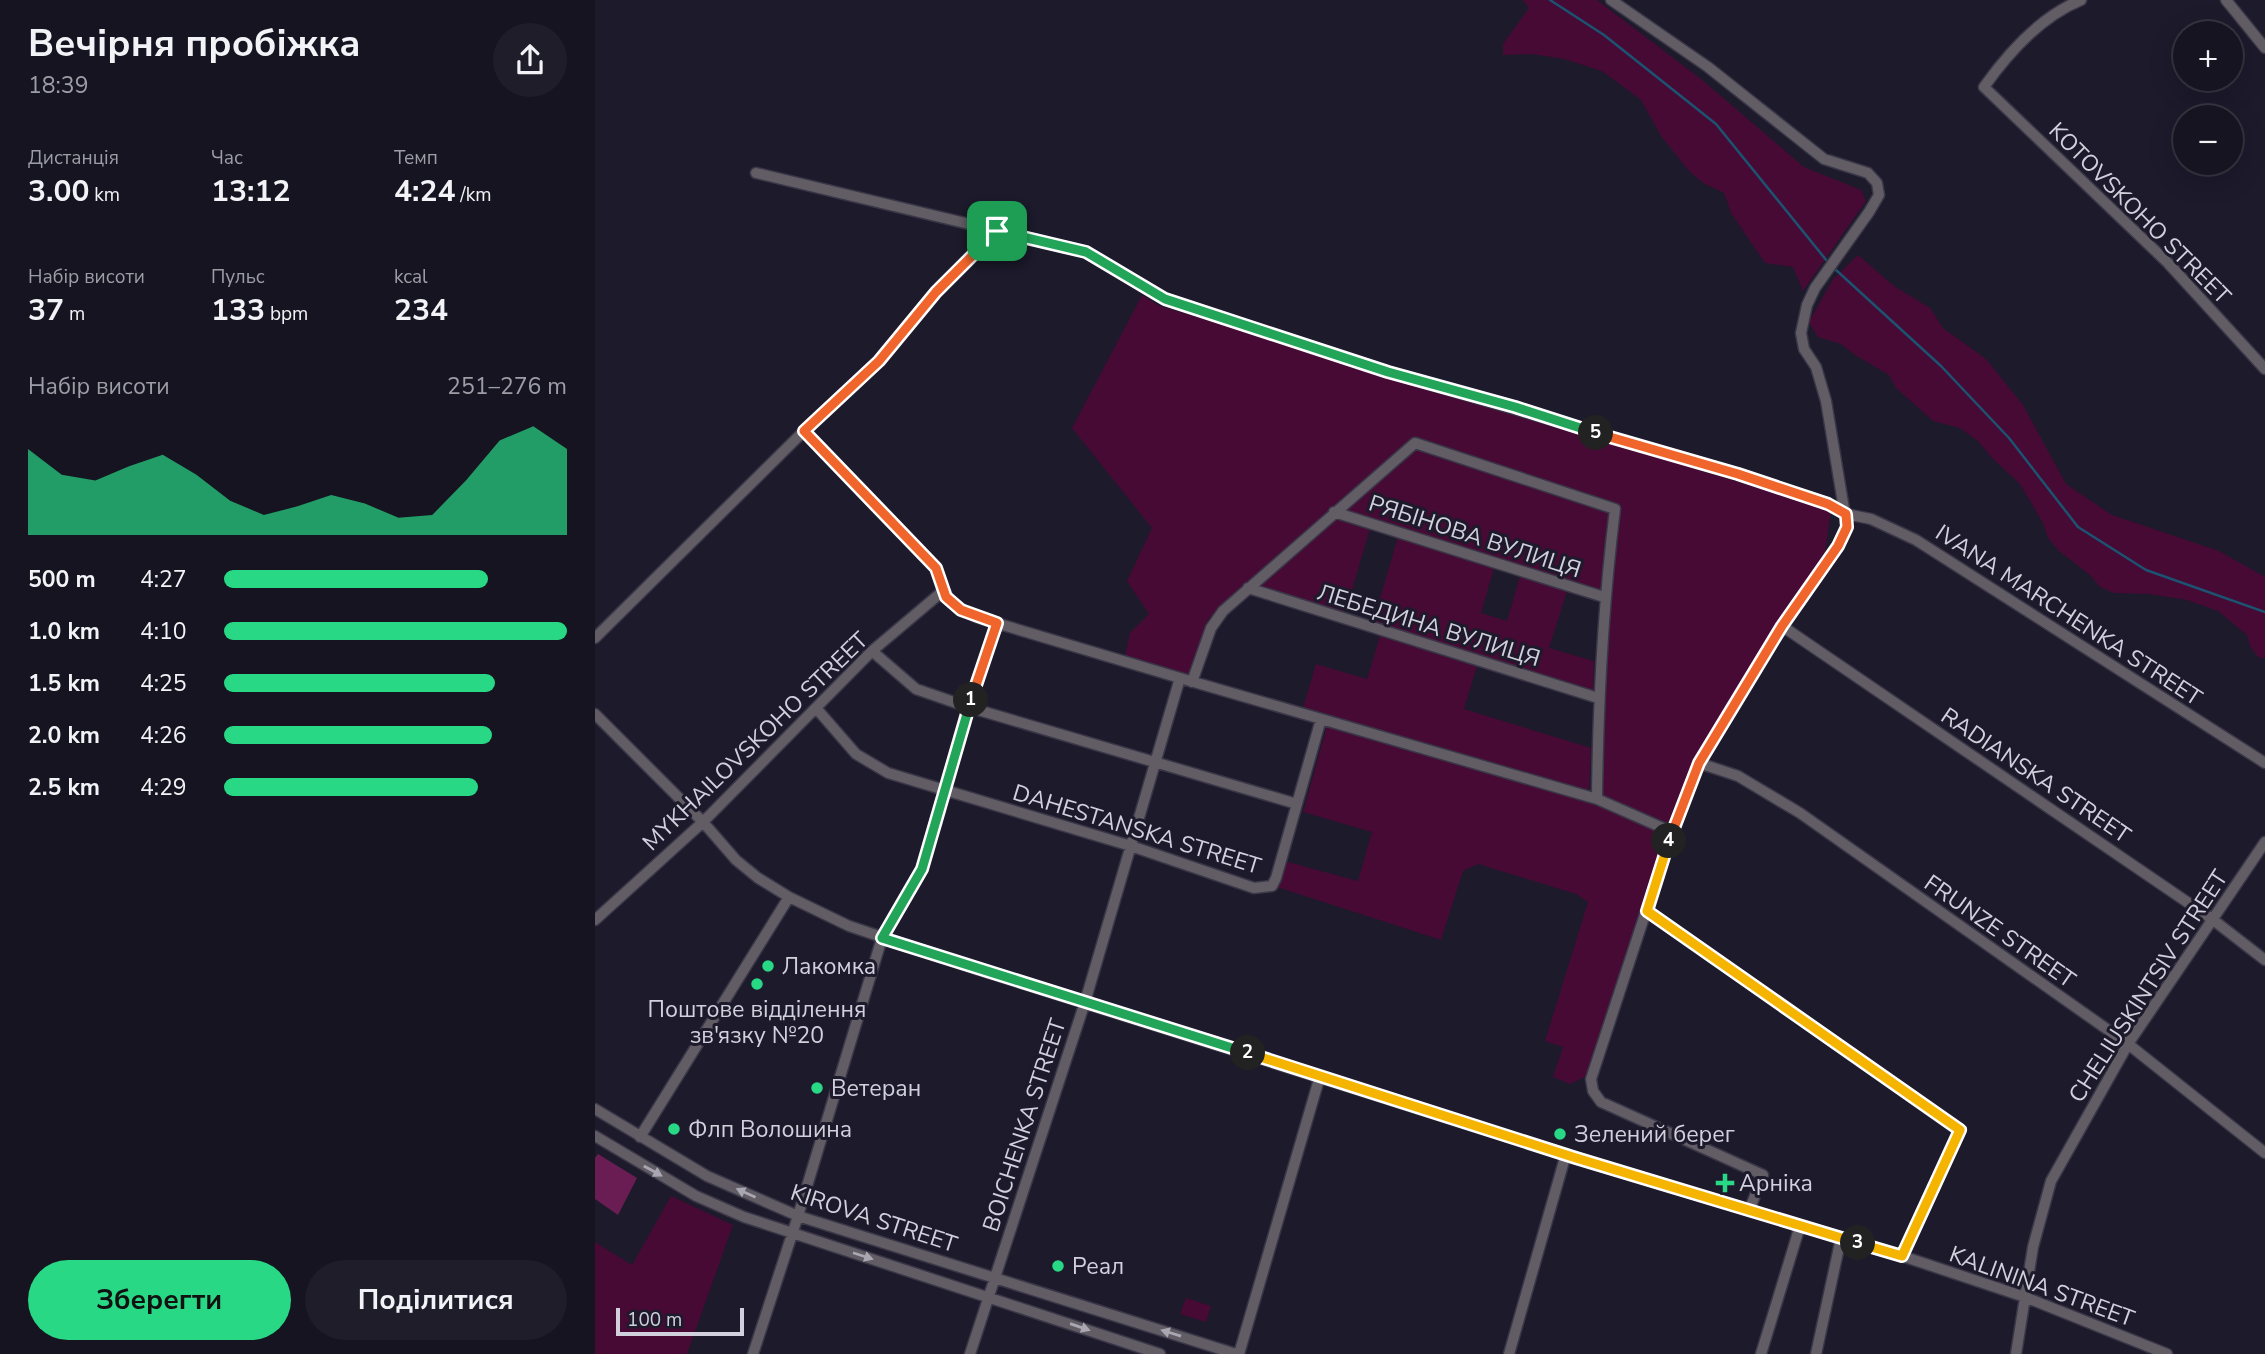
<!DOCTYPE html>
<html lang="uk">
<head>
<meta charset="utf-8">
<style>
	:root { --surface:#151420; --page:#1e1d29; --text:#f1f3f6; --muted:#9d9ea5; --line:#34333e; --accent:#28d885 }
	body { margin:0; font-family:"Nunito Sans",sans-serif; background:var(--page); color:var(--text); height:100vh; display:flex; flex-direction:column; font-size:26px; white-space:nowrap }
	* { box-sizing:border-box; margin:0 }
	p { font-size:23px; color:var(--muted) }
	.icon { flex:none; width:38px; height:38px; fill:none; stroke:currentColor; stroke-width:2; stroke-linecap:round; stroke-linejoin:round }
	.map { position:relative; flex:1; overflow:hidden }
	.side { display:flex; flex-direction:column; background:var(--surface); width:595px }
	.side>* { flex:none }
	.tools { position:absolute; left:1578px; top:21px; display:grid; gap:14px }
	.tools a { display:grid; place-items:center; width:70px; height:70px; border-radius:50%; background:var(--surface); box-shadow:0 7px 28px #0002,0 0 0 2px var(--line); font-size:35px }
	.scale { position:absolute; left:21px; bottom:18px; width:128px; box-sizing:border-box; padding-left:7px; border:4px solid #d1d0dc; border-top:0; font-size:19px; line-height:24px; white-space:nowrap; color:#d1d0dc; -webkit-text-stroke:5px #1c1a2b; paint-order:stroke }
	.pin { position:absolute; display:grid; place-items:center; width:60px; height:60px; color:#fff; margin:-30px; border-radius:14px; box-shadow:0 4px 10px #0006 }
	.km { position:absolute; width:35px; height:35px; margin:-18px; border-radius:50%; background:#222; color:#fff; font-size:19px; line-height:35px; text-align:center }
	.round { display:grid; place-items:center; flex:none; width:74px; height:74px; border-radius:37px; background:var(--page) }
	.summary { display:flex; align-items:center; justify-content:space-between; height:119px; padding:0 28px }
	h1 { font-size:38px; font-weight:700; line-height:52px }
	.metrics { display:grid; grid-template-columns:repeat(3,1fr); gap:10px; height:119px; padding:7px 28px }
	.metrics div { display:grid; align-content:center }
	.metrics b { font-size:30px; font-weight:700 }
	.metrics small { font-size:19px; font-weight:400 }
	.metrics p { font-size:19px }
	.chart { height:196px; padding:14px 28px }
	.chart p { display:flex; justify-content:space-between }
	.chart svg { width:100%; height:126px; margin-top:7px; fill:var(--accent); opacity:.7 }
	.cta { display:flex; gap:14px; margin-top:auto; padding:14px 28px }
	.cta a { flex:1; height:80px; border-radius:42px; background:var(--accent); color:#111; font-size:28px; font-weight:700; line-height:80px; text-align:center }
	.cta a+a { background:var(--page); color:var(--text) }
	ul { padding:0 28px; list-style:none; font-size:23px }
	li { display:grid; grid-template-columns:112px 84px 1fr; align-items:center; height:52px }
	li i { height:18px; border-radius:9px; background:var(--accent) }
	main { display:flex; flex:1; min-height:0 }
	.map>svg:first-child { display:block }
</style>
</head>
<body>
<main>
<section class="side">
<div class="summary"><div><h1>Вечірня пробіжка</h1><p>18:39</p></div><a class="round"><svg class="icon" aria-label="share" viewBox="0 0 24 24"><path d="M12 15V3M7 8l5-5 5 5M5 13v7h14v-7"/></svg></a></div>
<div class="metrics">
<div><p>Дистанція</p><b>3.00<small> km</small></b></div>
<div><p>Час</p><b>13:12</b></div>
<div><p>Темп</p><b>4:24<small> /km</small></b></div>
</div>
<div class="metrics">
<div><p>Набір висоти</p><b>37<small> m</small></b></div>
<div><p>Пульс</p><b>133<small> bpm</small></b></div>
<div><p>kcal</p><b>234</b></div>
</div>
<div class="chart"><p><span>Набір висоти</span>251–276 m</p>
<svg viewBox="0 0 160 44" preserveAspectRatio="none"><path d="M0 44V14L10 23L20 25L30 20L40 16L50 23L60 32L70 37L80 34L90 30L100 33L110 38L120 37L130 25L140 11L150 6L160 14V44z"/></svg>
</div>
<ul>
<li><b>500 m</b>4:27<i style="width:77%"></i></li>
<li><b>1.0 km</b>4:10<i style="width:100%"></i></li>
<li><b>1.5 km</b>4:25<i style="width:79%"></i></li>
<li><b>2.0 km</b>4:26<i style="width:78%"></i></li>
<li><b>2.5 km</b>4:29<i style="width:74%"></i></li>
</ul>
<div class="cta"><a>Зберегти</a><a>Поділитися</a></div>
</section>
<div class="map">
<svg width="1670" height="1354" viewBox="0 0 1670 1354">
	<rect width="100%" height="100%" fill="#1c1a2b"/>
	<!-- green -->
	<path fill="#460a35" d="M928,0H1002L1106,79L1209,167L1266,190L1271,201L1208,291L1198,267L1170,263L1136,213L1129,193L1108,183L1094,171L1066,136L1046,100L1007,71L969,59L937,54L908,55V44L934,8Z
		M1263,255L1299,286L1335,308L1348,328L1391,359L1428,405L1471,484L1517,515L1624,551L1670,577V658L1663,657L1655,646L1652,635L1623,611L1592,600L1554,594L1519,593L1505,587L1495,575L1464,551L1453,538L1448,523L1425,484L1397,458L1383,441L1365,428L1338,421L1301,388L1294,375L1260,355L1246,344L1223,337L1214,322L1238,279Z
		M547,295L565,306L1236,510L1230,552L1099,759L1073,823L1008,796V699L1025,507L820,438L613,619L593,675L530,656L535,633L554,614L532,581L557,528L477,428Z
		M819,447L1016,512L1006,593L744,510Z
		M737,516L775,529L751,610L745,613L660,587Z
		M803,537L899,568L886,613L912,621L925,576L972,591L954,648L999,661L998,693L781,625L779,618Z
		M785,636L882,666L869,709L996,748L994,789L987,793L708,707L721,664L772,679Z
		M732,726L998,801L1072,834L994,1075L975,1084L958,1077L968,1047L950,1041L993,902L981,894L883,864L868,871L846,940L682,887L690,862H693L763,881L777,832L708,812Z
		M76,1196L138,1225L92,1354H0V1242L37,1265Z
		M591,1298L616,1306L611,1322L585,1314Z"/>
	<!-- forest -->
	<path fill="#6a1d53" d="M3,1154L42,1178L23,1215L0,1199V1158Z"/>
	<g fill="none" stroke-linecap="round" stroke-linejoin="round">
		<!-- stream -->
		<path stroke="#1b5371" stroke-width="2.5" d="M955,0L1009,35L1121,124L1232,261
			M1241,270L1346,366L1414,438L1483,527L1551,570L1670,612"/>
		<!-- minor casing -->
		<g stroke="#393747" stroke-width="13">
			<path id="minor" d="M1016,0L1113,67L1229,159L1273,173L1282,183L1284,195L1274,212L1220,288L1212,305L1206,333L1209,349L1221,367L1231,401L1252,527L1243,546L1187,626L1104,763L1077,832L996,1079L998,1091L1006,1102L1168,1175L1154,1211
				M1486,0C1447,16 1413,53 1389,87L1573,263L1670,369
				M1631,0L1670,48
				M161,173L491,252L570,299L793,372L1143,474L1233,504L1251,514L1276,519L1321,540L1670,763
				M209,431L341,568C350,597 352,603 381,617L585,678
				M739,512L1009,597
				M653,588L1003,698
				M1187,626L1617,919L1670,960
				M0,638L209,431L284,361L341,292L402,231
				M277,651L321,689L373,707L702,804
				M597,682L616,628L628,611L820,443L1020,509C1008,606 1003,702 1002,799
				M221,708L261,754L293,773L536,846L659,888L677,886L681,878L726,719
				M0,714L108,822L141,860L163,878L194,897L254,926L379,968L980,1158L1307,1256L1430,1297L1572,1354
				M1104,763L1143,776L1205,813L1533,1044L1670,1153
				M1052,911L1365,1131L1307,1256
				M0,920L108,822L277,651L348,591
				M0,1109L112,1176L203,1216L641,1354
				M0,1136L101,1196L149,1217L565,1354
				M45,1137L194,897
				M158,1354L203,1216L287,938L327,869L373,707L402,623
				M375,1354L490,1002L585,678L1002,799L1077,832
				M644,1354L725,1076
				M914,1354L971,1154
				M1166,1354L1205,1226
				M1221,1354L1246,1238
				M1421,1354L1438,1247L1456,1181L1533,1044L1670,842"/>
		</g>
		<!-- minor -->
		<use href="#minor" stroke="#625c65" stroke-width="10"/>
	</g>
	<!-- one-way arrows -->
	<defs><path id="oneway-solid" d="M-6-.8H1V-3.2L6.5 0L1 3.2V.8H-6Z" transform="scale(1.75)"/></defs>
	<g fill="#aaa7b2">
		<use href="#oneway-solid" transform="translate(58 1171) rotate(29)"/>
		<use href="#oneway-solid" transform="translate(151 1193) rotate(-156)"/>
		<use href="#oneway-solid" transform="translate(268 1256) rotate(18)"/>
		<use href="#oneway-solid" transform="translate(485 1327) rotate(19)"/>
		<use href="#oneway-solid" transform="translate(576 1333) rotate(-163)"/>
	</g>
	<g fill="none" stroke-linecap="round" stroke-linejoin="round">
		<!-- split-1 casing -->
		<g stroke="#fff" stroke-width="14">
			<path id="split-1" d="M376,700L402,623L366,610L351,597L341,568L209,431L284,361L341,292L402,231"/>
		</g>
		<!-- split-2 casing -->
		<g stroke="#fff" stroke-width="14">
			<path id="split-2" d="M376,700L327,869L287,938L653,1053"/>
		</g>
		<!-- split-3 casing -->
		<g stroke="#fff" stroke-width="14">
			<path id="split-3" d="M653,1053L981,1158L1263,1243"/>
		</g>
		<!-- split-4 casing -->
		<g stroke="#fff" stroke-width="14">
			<path id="split-4" d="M1074,841L1052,911L1365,1130L1307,1256L1263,1243"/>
		</g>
		<!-- split-5 casing -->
		<g stroke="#fff" stroke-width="14">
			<path id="split-5" d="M1001,433L1143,474L1233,504L1251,514L1252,527L1243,546L1187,626L1104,763L1074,841"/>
		</g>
		<!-- split-6 casing -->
		<g stroke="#fff" stroke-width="14">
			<path id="split-6" d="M402,231L491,252L570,299L793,372L920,407L1001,433"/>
		</g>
		<!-- split-1 -->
		<use href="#split-1" stroke="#f0652b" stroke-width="9"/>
		<!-- split-2 -->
		<use href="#split-2" stroke="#22a559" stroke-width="9"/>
		<!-- split-3 -->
		<use href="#split-3" stroke="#f5b400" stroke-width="9"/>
		<!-- split-4 -->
		<use href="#split-4" stroke="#f5b400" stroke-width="9"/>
		<!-- split-5 -->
		<use href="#split-5" stroke="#f0652b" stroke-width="9"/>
		<!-- split-6 -->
		<use href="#split-6" stroke="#22a559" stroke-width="9"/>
	</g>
	<!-- markers -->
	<g fill="#28d885" stroke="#1c1a2b" stroke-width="2.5">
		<circle cx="173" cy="966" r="7"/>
		<circle cx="162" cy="984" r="7"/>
		<circle cx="222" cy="1088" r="7"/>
		<circle cx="79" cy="1129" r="7"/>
		<circle cx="965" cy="1134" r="7"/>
		<path d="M1126.5 1172.5h7v7h7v7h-7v7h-7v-7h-7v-7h7z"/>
		<circle cx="463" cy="1266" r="7"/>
	</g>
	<g text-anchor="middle" stroke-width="6" stroke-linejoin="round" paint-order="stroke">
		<!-- street labels -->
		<g font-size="23" fill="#d1d0dc" stroke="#1c1a2b">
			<text transform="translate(1545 213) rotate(45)" y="8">KOTOVSKOHO STREET</text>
			<text transform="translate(880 536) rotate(18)" y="8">РЯБІНОВА ВУЛИЦЯ</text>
			<text transform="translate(1474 615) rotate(33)" y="8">IVANA MARCHENKA STREET</text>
			<text transform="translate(834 625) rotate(17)" y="8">ЛЕБЕДИНА ВУЛИЦЯ</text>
			<text transform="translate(160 741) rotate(-44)" y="8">MYKHAILOVSKOHO STREET</text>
			<text transform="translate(1441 775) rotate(34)" y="8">RADIANSKA STREET</text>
			<text transform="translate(542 829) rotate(17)" y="8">DAHESTANSKA STREET</text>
			<text transform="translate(1405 931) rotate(35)" y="8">FRUNZE STREET</text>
			<text transform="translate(1553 986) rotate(-57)" y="8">CHELIUSKINTSIV STREET</text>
			<text transform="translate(429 1125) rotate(-72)" y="8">BOICHENKA STREET</text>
			<text transform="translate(279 1218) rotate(18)" y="8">KIROVA STREET</text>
			<text transform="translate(1447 1286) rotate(20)" y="8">KALININA STREET</text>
		</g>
		<!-- poi labels -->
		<g font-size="23" fill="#d1d0dc" stroke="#1c1a2b" text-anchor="start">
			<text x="187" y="974">Лакомка</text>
			<text x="162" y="1017" text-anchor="middle">Поштове відділення<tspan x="162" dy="26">зв'язку №20</tspan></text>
			<text x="236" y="1096">Ветеран</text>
			<text x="93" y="1137">Флп Волошина</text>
			<text x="979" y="1142">Зелений берег</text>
			<text x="1144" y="1191">Арніка</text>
			<text x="477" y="1274">Реал</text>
		</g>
	</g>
</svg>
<div class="tools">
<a>+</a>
<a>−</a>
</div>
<div class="scale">100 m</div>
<div class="pin" style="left:402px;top:231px;background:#1e9e55"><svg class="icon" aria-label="arrive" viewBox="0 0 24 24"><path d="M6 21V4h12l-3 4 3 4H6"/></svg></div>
<b class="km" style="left:376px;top:700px">1</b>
<b class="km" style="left:653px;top:1053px">2</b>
<b class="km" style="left:1263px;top:1243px">3</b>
<b class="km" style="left:1074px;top:841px">4</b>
<b class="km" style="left:1001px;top:433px">5</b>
</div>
</main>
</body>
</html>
